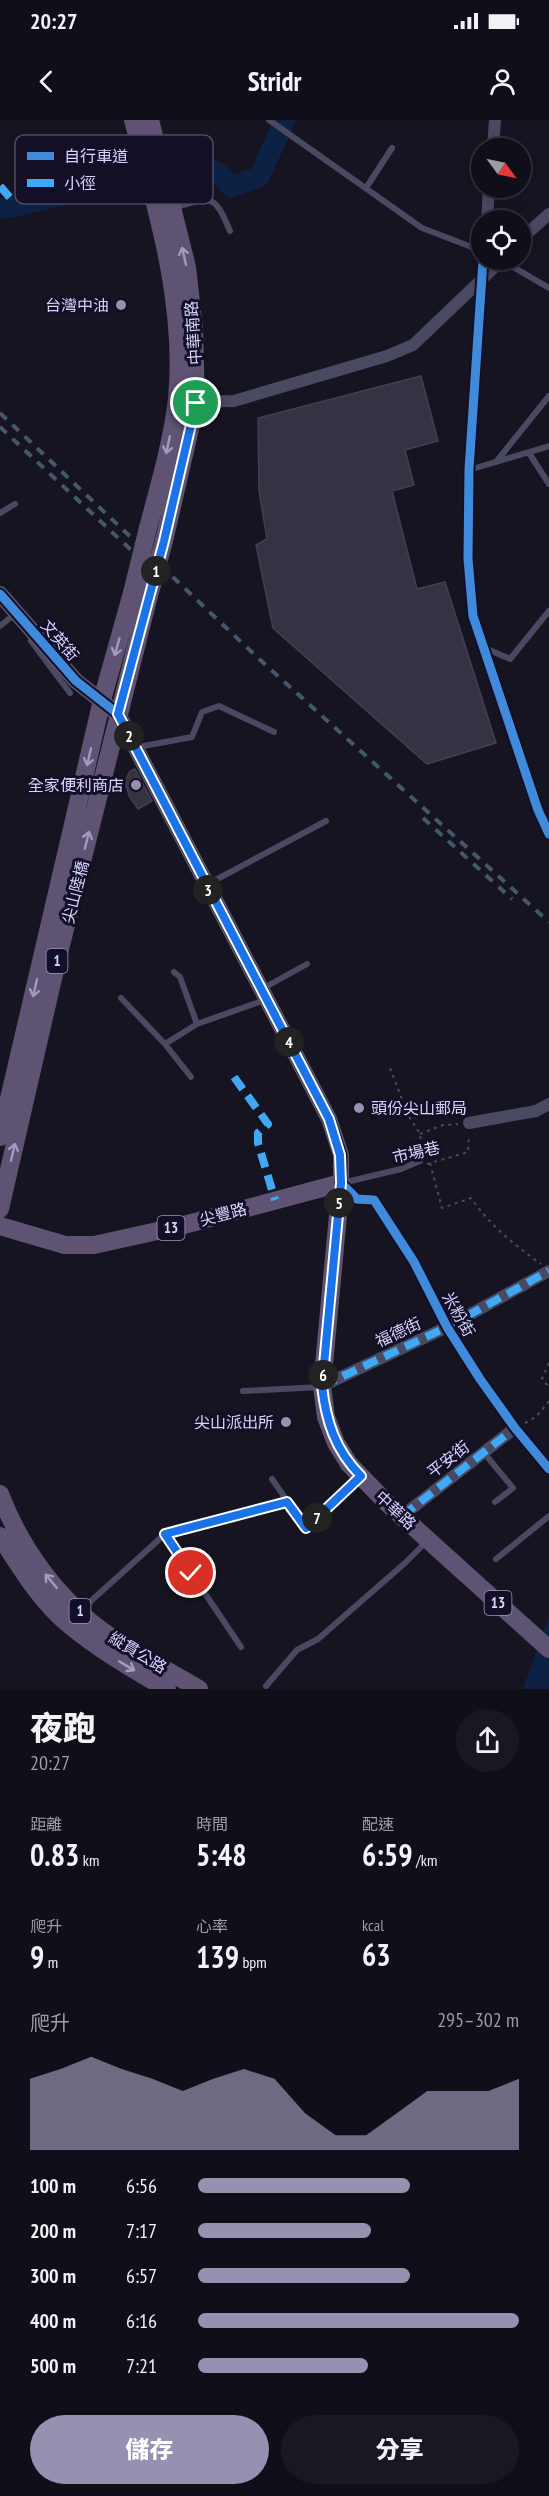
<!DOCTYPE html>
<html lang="zh-TW">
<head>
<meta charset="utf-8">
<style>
	:root { --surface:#100f19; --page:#191822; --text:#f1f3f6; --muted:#9c9ca2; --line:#302f38; --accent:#9591b1 }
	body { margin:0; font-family:"PT Sans Narrow","Noto Sans TC",sans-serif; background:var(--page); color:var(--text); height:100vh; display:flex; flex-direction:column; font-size:22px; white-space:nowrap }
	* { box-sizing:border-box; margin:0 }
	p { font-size:20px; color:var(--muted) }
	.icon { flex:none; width:33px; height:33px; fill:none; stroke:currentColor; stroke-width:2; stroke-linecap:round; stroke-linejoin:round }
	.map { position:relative; height:1569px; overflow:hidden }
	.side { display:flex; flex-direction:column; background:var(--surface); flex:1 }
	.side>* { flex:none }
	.needle { width:39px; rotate:123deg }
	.tools { position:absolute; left:471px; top:18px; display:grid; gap:12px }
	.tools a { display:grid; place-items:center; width:60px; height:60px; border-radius:50%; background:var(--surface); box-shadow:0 3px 15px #0003,0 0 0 2px var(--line); font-size:30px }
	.pin { position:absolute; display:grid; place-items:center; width:51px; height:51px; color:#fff; margin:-26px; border:3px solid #fff; border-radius:50%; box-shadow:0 2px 6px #0007 }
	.km { position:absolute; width:30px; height:30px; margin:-15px; border-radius:50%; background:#222; color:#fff; font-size:16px; line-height:30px; text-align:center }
	.round { display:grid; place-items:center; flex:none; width:63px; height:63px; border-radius:32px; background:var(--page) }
	.head { display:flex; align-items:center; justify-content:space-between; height:102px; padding:0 30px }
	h1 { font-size:33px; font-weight:800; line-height:45px }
	.stats { display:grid; grid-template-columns:repeat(3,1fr); gap:9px; height:102px; padding:6px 30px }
	.stats div { display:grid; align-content:center }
	.stats b { font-size:30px; font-weight:800 }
	.stats small { font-size:16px; font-weight:400 }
	.stats p { font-size:16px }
	.chart { height:168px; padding:12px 30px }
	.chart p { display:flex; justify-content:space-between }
	.chart svg { width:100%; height:108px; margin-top:6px; fill:var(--accent); opacity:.7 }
	.button { display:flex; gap:12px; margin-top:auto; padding:12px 30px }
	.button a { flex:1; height:69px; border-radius:36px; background:var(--accent); color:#fff; font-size:24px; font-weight:800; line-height:69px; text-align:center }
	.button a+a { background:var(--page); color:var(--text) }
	ul { padding:0 30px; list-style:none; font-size:20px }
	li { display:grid; grid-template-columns:96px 72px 1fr; align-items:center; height:45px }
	li i { height:15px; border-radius:8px; background:var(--accent) }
	.status { display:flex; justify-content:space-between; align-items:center; height:42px; padding:0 30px; background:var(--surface); direction:ltr }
	.status svg { height:16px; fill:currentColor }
	header { display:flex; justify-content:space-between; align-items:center; height:78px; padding:0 30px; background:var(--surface); font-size:27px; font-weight:800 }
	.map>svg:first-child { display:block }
</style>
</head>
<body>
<div class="status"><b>20:27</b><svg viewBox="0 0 49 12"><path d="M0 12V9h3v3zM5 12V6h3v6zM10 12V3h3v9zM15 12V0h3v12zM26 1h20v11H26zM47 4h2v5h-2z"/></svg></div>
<header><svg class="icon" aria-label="back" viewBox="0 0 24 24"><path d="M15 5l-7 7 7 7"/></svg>Stridr<svg class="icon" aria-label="person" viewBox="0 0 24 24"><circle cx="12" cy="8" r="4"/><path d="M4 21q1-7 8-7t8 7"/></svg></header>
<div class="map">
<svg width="549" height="1569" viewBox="0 0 549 1569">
	<rect width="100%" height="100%" fill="#161421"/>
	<!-- water -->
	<path fill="#0d2144" d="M549,1496V1569H523Z"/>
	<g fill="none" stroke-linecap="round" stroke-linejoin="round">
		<!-- river -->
		<path stroke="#0d2144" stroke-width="21" d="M0,88C46,86 179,30 215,51C221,54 227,62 231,67L259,57L285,0"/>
	</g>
	<!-- building -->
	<path fill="#343243" stroke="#433f54" stroke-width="1.5" d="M421,256L438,321L405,330L414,365L392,371L417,469L445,462L496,623L427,644L273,508L256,425L267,419L259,371L258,298Z
		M135,649L152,681L138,689L129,676L125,661L130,651Z"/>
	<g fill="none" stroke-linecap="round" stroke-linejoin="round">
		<!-- path -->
		<path stroke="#44505f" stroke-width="2" stroke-dasharray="3 4.5" stroke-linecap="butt" d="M390,948L408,995L420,1014L423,1033
			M420,1014L443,1005L458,1004
			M430,1043L442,1088L471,1078C490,1105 513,1124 541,1144
			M427,1044L468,1032L469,1015
			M549,1243L542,1259L549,1267
			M525,1303L536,1297L549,1281"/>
		<!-- lane -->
		<path stroke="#4a4962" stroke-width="6" d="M269,0L422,108L482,131
			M366,68L392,28
			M174,88C211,76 214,73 230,111
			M501,140L549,168
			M529,333L549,364
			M496,342L549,276
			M469,350L549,326
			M0,393L15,384
			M0,506L16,493
			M31,521L70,573
			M485,528L510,539L549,491
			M138,627L192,617L202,592L219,586L274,612
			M208,764L326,701
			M174,852L180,857L197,904
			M262,869L307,844
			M121,878L165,924L197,904L265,880
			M165,924L191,957
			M342,1063L401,1049L420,1041
			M243,1271L320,1267
			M484,1333L513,1368L495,1382
			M272,1359L306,1408L360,1357
			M496,1439L549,1396
			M81,1490L165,1414
			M241,1527L165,1414L287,1382
			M266,1566L297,1530L318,1519L405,1443L426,1422"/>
		<!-- street -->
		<path stroke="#4a4962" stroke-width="12" d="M493,28L495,0
			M487,100L489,68
			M520,120L549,94
			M483,140L469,349L468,439L473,496L538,690L549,714
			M190,282L234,281L387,236L413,225L502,140
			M469,1003L536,991L549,984
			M341,1063L357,1079L374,1080L414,1142L447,1207L480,1259L515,1308L549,1349
			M322,1266L447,1207L549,1151
			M402,1396L515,1308"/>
		<!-- secondary -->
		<path stroke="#575674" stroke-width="16" d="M0,474L76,561L118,594L329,999L341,1035V1063"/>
		<!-- primary -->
		<path stroke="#5e5373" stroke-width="18" d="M133,0C157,90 186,184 177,279C172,322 159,366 148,408
			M150,0L187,147L194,209L196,283L164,421
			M0,1017L102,580L132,473
			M0,1089L57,841L146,487
			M0,1106L65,1125H94L180,1106L341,1063L322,1266L326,1297L336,1323L349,1344L386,1382L549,1529
			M0,1374C21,1429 59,1481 108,1515C137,1535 169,1551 199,1569
			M0,1416C19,1445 40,1481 67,1503C98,1529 132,1549 167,1569"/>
		<!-- rail -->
		<path stroke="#43596b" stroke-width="4" stroke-dasharray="9 8" stroke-linecap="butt" d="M0,293L257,537L549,802
			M0,307L162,459
			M423,698L512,779"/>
		<!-- primary-bridge -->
		<path stroke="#5e5373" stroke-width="18" d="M132,473L148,408
			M146,487L164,421"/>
		<!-- quiet -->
		<path stroke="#3fa9f5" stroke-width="8" stroke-dasharray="15 8" stroke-linecap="butt" d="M0,66L11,79
			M234,957L268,1004L258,1013V1023L275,1080
			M322,1266L447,1207L549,1151
			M402,1396L515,1308"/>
		<!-- cycleway casing -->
		<g stroke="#130f26" stroke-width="13">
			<path id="cycleway" d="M483,140L469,349L468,439L473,496L538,690L549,714
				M0,474L76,561L118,594L329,999L341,1035V1063L357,1079L374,1080L414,1142L447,1207L480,1259L515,1308L549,1349"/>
		</g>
		<!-- cycleway -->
		<use href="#cycleway" stroke="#408adc" stroke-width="9"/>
	</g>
	<!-- one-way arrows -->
	<defs><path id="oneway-shaft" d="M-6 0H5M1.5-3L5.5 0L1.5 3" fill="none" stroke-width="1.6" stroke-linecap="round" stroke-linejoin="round" transform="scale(1.5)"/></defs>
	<g stroke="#a29ac0">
		<use href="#oneway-shaft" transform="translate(184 136) rotate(-103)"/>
		<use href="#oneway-shaft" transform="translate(168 325) rotate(102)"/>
		<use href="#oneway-shaft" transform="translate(117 527) rotate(106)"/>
		<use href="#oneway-shaft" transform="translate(89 637) rotate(103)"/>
		<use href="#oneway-shaft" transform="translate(87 720) rotate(-76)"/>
		<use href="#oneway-shaft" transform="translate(35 868) rotate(103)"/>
		<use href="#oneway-shaft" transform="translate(13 1032) rotate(-77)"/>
		<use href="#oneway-shaft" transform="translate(51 1461) rotate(-130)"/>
		<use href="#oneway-shaft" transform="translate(127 1546) rotate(31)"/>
	</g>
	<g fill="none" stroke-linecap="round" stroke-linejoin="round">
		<!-- route casing -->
		<g stroke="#fff" stroke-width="12">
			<path id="route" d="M191,1453L165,1414L287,1382L306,1408L361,1356C335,1330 326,1301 322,1266L341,1063L340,1035L329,999L118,594L164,421L196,283"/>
		</g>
		<!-- route -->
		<use href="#route" stroke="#1a73e8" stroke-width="8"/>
	</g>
	<!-- markers -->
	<g fill="#9591b1" stroke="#130f26" stroke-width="2">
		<circle cx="121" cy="185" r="6"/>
		<circle cx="136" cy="665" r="6"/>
		<circle cx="359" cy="988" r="6"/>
		<circle cx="286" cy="1302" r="6"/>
	</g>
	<g text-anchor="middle" stroke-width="6" stroke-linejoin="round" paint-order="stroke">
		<!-- shield labels -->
		<g fill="#130f26" stroke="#9e99be" stroke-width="1.5">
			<rect x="46.5" y="829" width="21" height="24" rx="4.5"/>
			<rect x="157.5" y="1096" width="27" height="24" rx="4.5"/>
			<rect x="484.5" y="1471" width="27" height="24" rx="4.5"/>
			<rect x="69.5" y="1479" width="21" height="24" rx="4.5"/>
		</g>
		<g font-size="15" font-weight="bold" fill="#d9d4ff">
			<text x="57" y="846">1</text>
			<text x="171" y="1113">13</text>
			<text x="498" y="1488">13</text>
			<text x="80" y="1496">1</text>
		</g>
		<!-- poi labels -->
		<g font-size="16" fill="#d9d4ff" stroke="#130f26" text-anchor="end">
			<text x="109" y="191">台灣中油</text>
			<text x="124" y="671">全家便利商店</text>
			<text x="371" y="994" text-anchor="start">頭份尖山郵局</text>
			<text x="274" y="1308">尖山派出所</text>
		</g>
		<!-- street labels -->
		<g font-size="16" fill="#d9d4ff" stroke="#130f26">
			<text transform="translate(193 213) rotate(-94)" y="6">中華南路</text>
			<text transform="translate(60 520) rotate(49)" y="6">文英街</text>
			<text transform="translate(75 772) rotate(-76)" y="6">尖山陸橋</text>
			<text transform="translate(416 1032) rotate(-13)" y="6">市場巷</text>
			<text transform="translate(223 1094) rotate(-15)" y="6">尖豐路</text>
			<text transform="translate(459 1194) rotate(61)" y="6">米粉街</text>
			<text transform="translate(398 1212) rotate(-25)" y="6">福德街</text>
			<text transform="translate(448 1339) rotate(-38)" y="6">平安街</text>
			<text transform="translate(396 1390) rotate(43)" y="6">中華路</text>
			<text transform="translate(138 1532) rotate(31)" y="6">縱貫公路</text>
		</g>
	</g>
	<!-- legend -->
	<rect x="15" y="15" width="198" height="69" rx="9" fill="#130f26" stroke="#4e4a67" stroke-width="1.5"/>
	<rect x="27" y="32" width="27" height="8" fill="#408adc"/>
	<rect x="27" y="59" width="27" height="8" fill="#3fa9f5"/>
	<g font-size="16" fill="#d9d4ff">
		<text x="64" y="42">自行車道</text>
		<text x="64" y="69">小徑</text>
	</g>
</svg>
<div class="tools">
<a><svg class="needle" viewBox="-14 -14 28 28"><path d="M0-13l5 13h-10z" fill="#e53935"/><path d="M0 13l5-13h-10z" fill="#9c9ca2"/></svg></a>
<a><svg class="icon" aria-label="locate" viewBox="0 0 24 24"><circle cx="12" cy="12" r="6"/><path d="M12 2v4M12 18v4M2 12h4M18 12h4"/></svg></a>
</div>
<div class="pin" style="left:196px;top:283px;background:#1e9e55"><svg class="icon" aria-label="arrive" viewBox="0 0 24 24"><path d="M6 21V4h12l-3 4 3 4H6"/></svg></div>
<div class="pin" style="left:191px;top:1453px;background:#d93025"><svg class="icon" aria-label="check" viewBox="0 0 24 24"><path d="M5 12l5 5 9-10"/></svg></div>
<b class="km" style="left:156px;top:451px">1</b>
<b class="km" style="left:129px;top:616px">2</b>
<b class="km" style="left:208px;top:770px">3</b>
<b class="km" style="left:289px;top:922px">4</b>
<b class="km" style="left:339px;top:1083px">5</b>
<b class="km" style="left:323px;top:1255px">6</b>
<b class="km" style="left:317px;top:1398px">7</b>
</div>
<section class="side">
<div class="head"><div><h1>夜跑</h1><p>20:27</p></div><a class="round"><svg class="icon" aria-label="share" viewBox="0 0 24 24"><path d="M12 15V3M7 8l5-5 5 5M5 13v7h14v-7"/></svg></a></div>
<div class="stats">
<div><p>距離</p><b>0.83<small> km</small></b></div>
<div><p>時間</p><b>5:48</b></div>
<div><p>配速</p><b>6:59<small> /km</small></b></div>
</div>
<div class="stats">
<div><p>爬升</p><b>9<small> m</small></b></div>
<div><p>心率</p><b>139<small> bpm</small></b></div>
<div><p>kcal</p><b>63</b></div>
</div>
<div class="chart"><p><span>爬升</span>295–302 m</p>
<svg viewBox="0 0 160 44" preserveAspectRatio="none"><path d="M0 44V15L10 11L20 6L30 11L40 15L50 20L60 15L70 11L80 15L90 29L100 38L110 38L120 29L130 20L140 20L150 20L160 15V44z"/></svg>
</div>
<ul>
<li><b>100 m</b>6:56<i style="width:66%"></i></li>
<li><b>200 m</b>7:17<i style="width:54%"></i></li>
<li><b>300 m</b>6:57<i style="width:66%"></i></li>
<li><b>400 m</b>6:16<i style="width:100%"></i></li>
<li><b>500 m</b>7:21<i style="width:53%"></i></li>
</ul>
<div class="button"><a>儲存</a><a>分享</a></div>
</section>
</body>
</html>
